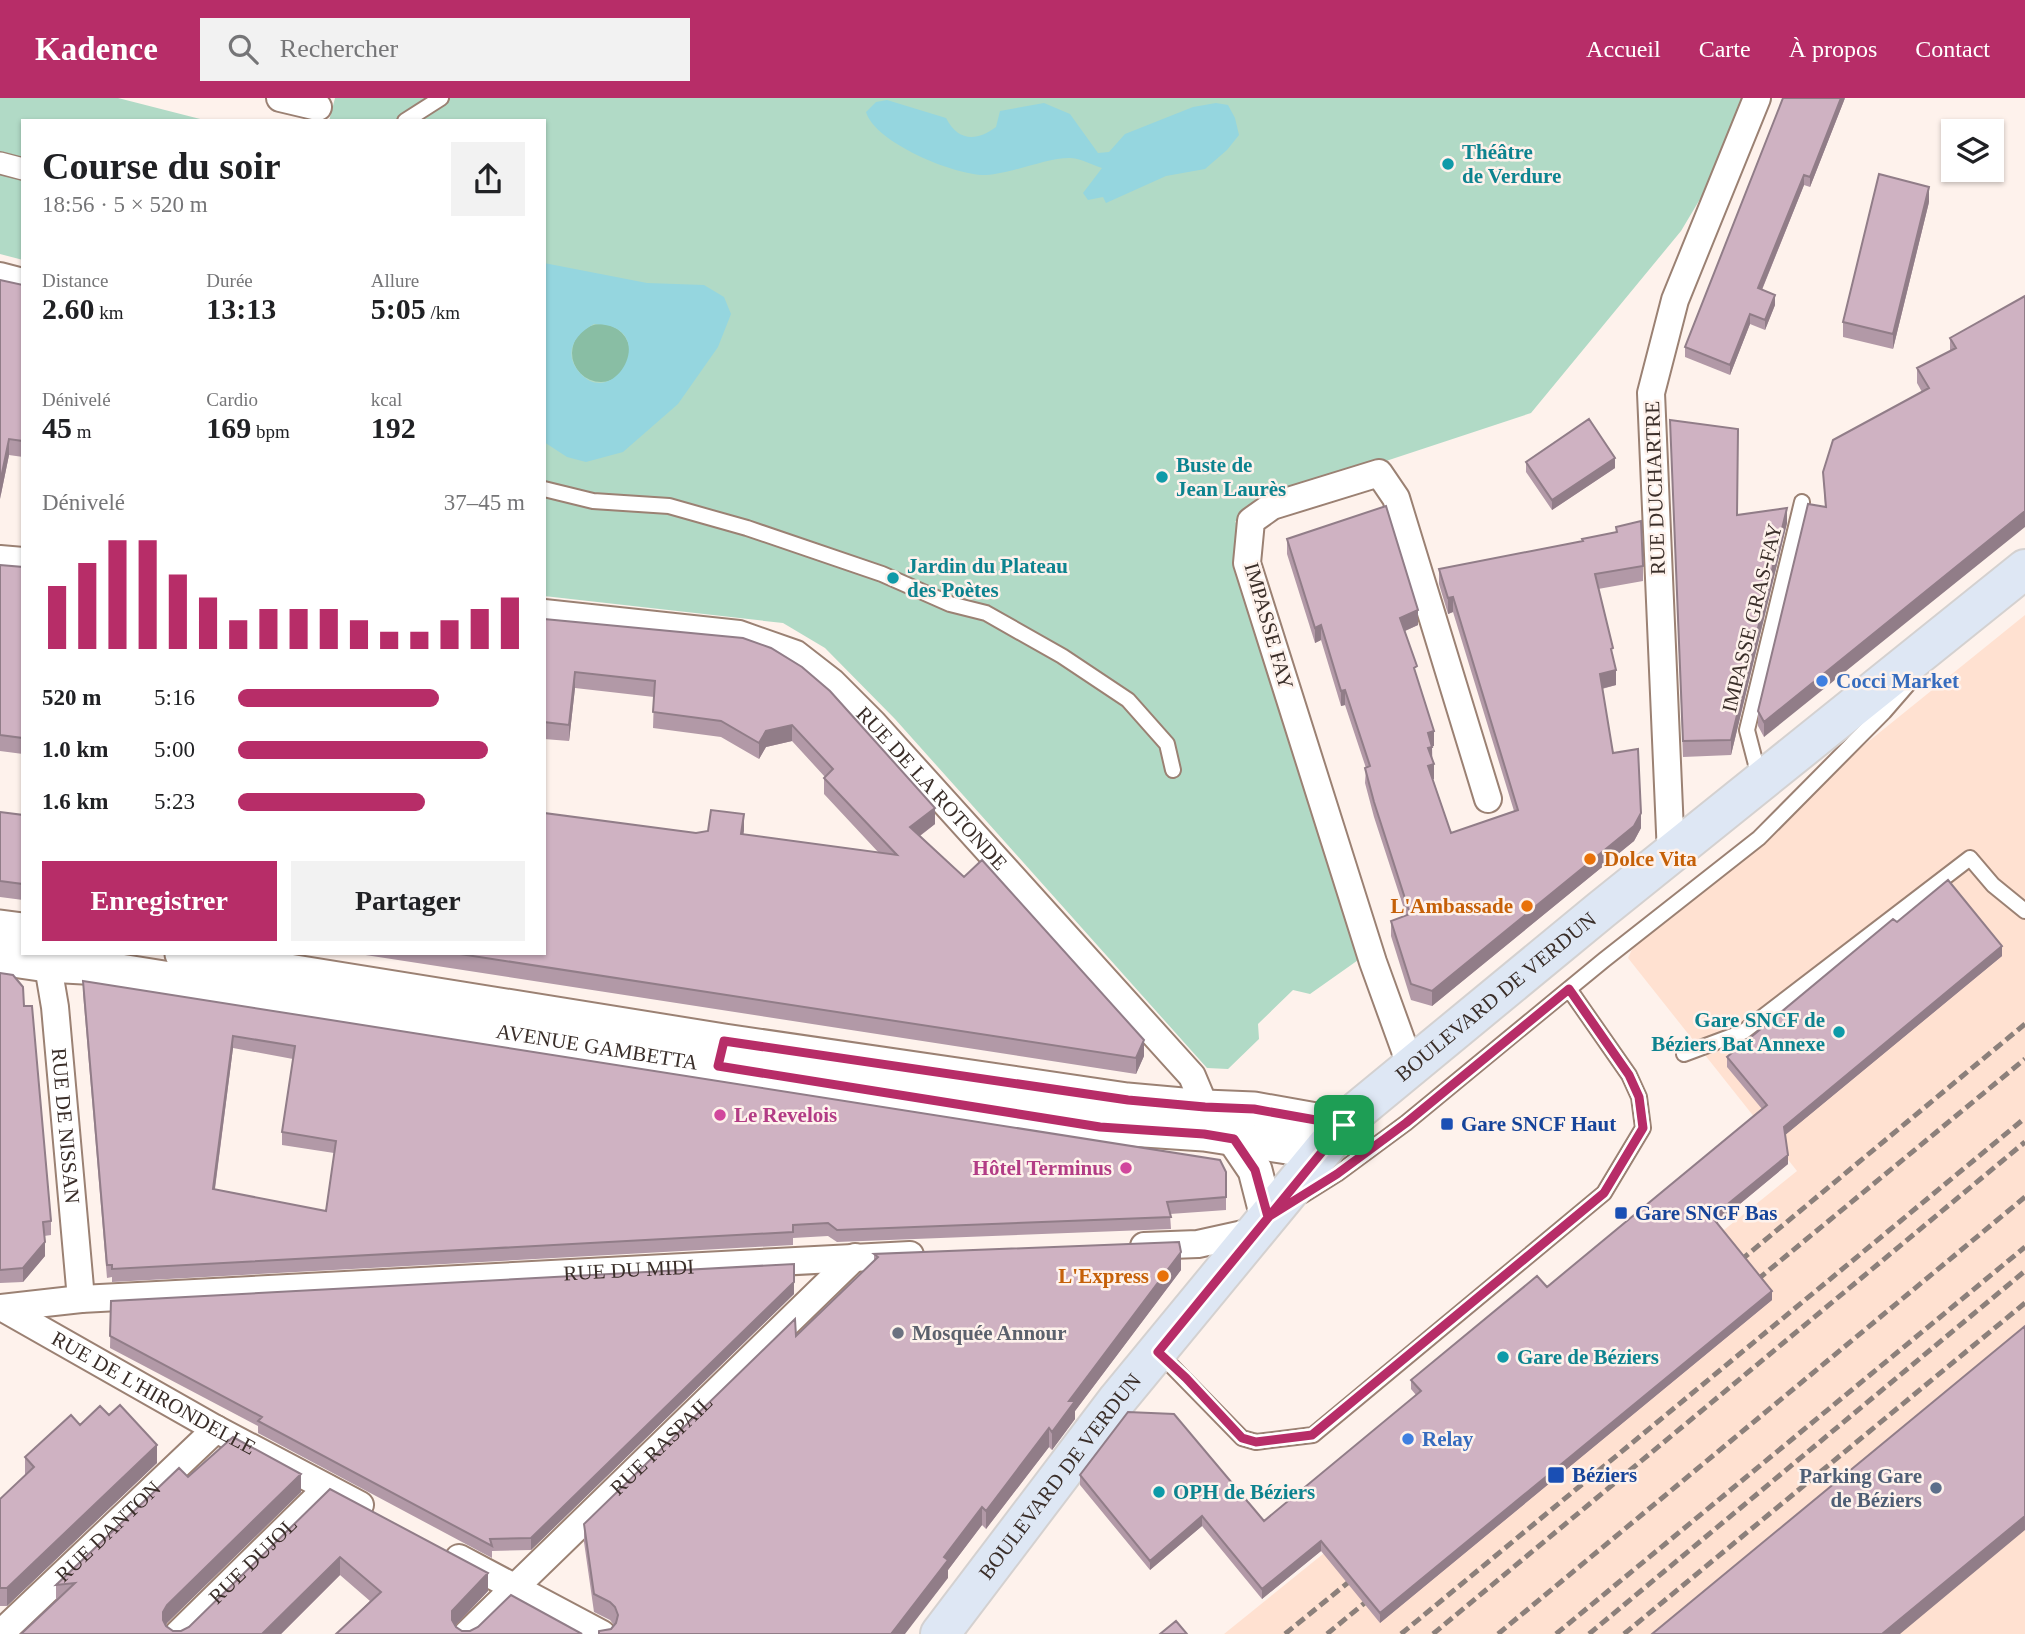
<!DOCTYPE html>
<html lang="fr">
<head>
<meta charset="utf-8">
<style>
	:root { --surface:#fff; --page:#f2f2f2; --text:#202124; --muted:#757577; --accent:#b72d68 }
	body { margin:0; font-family:Georgia,serif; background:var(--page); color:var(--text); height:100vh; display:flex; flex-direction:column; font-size:26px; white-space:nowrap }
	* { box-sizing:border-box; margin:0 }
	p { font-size:23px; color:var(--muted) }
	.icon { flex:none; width:38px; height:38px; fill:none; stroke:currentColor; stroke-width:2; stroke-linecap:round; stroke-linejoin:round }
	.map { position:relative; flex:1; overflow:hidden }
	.drawer { position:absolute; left:21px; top:21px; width:525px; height:836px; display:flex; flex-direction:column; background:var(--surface); border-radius:0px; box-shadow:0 2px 5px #0004 }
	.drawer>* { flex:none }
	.buttons { position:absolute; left:1941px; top:21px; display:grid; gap:14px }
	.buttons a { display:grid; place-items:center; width:63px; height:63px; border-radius:0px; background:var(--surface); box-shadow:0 2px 5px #0004; font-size:35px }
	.pin { position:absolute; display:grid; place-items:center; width:60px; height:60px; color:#fff; margin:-30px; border-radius:14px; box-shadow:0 4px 10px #0006 }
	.round { display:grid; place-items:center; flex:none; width:74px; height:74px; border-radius:0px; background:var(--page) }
	.summary { display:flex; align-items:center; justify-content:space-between; height:119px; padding:0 21px }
	h1 { font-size:38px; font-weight:700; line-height:52px }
	.stats { display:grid; grid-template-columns:repeat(3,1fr); gap:10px; height:119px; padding:7px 21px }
	.stats div { display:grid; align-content:center }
	.stats b { font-size:30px; font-weight:700 }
	.stats small { font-size:19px; font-weight:400 }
	.stats p { font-size:19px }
	.chart { height:196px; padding:14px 21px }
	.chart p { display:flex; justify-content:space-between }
	.chart svg { width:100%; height:126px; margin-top:7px; stroke:var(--accent); stroke-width:6 }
	.cta { display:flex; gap:14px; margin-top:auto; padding:14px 21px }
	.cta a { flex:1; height:80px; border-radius:0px; background:var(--accent); color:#fff; font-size:28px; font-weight:700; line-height:80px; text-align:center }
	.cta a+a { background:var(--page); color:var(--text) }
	ul { padding:0 21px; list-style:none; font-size:23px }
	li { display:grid; grid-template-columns:112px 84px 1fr; align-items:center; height:52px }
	li i { height:18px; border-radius:9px; background:var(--accent) }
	header { display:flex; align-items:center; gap:42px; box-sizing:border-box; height:98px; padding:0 35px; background:var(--accent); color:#fff }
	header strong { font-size:33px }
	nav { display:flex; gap:38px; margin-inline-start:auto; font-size:24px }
	.search { width:490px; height:63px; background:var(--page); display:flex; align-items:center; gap:18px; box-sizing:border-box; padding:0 24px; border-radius:0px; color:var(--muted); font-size:26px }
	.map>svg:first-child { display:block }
</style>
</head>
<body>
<header>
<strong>Kadence</strong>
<div class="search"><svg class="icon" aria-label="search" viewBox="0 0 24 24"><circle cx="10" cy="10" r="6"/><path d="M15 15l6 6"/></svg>Rechercher</div>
<nav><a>Accueil</a><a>Carte</a><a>À propos</a><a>Contact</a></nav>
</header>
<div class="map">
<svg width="2025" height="1536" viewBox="0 0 2025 1536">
	<rect width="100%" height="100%" fill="#fef2ec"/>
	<!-- built -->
	<path fill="#ffe1d1" d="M2025,517V1536H1224L1797,1073L1628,860L1645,824Z"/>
	<!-- green -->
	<path fill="#b1dac6" d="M0,0H118L208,23H23V162L0,156Z
		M335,0H1742L1709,86L1681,133L1531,315L1277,399L1259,397L1235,424L1245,430L1361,860L1310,896L1293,892L1258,926L1259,941L1228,971L1207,970L895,621L825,550L783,525L544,498V23H329Z"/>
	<!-- forest -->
	<path fill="#89bea4" d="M572 255a29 29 0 1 1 58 0a29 29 0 1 1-58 0Z"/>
	<!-- water -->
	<path fill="#95d6df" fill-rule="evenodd" d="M887,2L946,20C958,43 976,44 996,29L1000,13L1044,5L1070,16L1098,55L1109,54L1125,36L1193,9L1216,5L1228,7L1235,20L1239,37L1227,52L1205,71L1166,78L1106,105L1103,99L1088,102L1083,95L1102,70C1092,67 1082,61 1071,60C1048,59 1011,76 986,77C956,78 875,45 866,14L876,4Z
		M544,165L647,185L704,187L724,199L731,216L718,249L678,306L623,354L586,364L567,359L544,344ZM594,226C663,226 614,314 580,275C562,255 575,236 594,226Z"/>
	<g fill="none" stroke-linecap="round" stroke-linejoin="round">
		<!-- service casing -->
		<g stroke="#9b8173" stroke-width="18">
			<path id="service" d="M405,23L441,0
				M544,391L593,403L669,408L747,430L882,476L950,506L986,515L1062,558L1128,602L1167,646L1173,672
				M1760,682L1747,632L1802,404
				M1684,956L1743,934L1970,760L1993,787L2025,813
				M1302,1098L1337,1076L1406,1025L1604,862L1759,740L1884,614L1910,584
				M1158,1254L1242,1340L1256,1344L1313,1337L1604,1095L1643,1030L1639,999L1629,977L1569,891"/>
		</g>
		<!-- pedestrian casing -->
		<g stroke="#9b8173" stroke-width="24">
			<path id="pedestrian" d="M0,65L23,71"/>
		</g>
		<!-- minor casing -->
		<g stroke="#9b8173" stroke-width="30">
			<g id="minor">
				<path d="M280,0L318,9"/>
				<path d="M0,178L23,184"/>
				<path d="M0,461L23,463"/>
				<path id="s1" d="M544,515L739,536L796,556L832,584L873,625L1192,978L1205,1009L1204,1024"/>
				<path d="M1671,757L1651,295L1675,202L1757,0"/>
				<path id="s2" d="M46,856L55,909L81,1201"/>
				<path d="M1411,969L1373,864L1247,465L1251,423L1272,408L1379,375L1396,400L1488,701"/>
				<path d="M1144,1148L1198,1146L1257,1133"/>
				<path id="s3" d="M0,1210L81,1201L910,1157"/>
				<path id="s4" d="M3,1210L216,1331L360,1407"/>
				<path d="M459,1460L602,1536"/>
				<path id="s5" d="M0,1536L216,1331"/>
				<path id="s6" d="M178,1536L327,1390"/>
				<path id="s7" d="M467,1536L855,1159"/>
			</g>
		</g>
		<!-- tertiary casing -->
		<g stroke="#9b8173" stroke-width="37">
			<g id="tertiary">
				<path d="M0,829L23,832"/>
				<path d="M182,856L724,943L1127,1002L1205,1009L1254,1011L1344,1027"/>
				<path id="s8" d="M0,860L47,867L101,870L1100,1029L1204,1036L1320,1054"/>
				<path d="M1234,1041L1255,1072L1267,1119"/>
			</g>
		</g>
		<!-- primary casing -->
		<g stroke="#d4d1d0" stroke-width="42">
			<g id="primary">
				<path id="s9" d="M940,1536L1118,1301L1351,1018L1601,812L2025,471"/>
			</g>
		</g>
		<!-- service -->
		<use href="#service" stroke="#fff" stroke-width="14"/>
		<!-- pedestrian -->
		<use href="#pedestrian" stroke="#fff" stroke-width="21"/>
		<!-- minor -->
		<use href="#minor" stroke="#fff" stroke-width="26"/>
		<!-- tertiary -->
		<use href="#tertiary" stroke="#fff" stroke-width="33"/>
		<!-- primary -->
		<use href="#primary" stroke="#dee7f4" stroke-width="38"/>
		<!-- rail -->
		<path stroke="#8c807b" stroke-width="5" stroke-dasharray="10 5" stroke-linecap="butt" d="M1729,1172L2025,926
			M1746,1191L2025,961
			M1285,1536L1361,1474
			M1327,1536L1378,1494
			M1401,1536L2025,1020
			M1433,1536L2025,1044
			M1498,1536L2025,1099
			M1556,1536L2025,1149
			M1589,1536L2025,1173
			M1624,1536L2025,1205"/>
	</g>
	<!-- wall -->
	<path fill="#b299a7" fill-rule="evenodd" d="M1845,0L1810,89L1804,87L1762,192L1775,207L1765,232L1750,226L1730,277L1685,259V249Z
		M1929,104L1893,251L1843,239V224Z
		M23,187V359L9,357L0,401Z
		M2025,198L1764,639L1758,628V613L1825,409L1823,374L1922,294L1917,285V270L1950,253V240Z
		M1670,322L1737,417L1787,425L1731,657L1683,659Z
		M1526,364L1615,370L1552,412L1526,374Z
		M1616,429L1643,468V483L1598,491L1613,560L1616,587L1602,591L1613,655L1641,730L1634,743L1432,908L1411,902L1391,838V823L1406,817L1374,719L1365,685L1366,670L1345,607L1341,608L1321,542L1315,545L1287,456V441L1418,527L1405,533L1434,648H1432L1433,681L1451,735L1514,713L1453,514L1448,516L1439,486V471L1582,443V441L1616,434Z
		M0,467L23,469V656L0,653Z
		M544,521L743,540L935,726L920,738L1144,958L1136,976L359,856H544L696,735L744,732L743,737L879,755L824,696V680L825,679L792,643L766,649L759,661L721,639L653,630L654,599L575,590L569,643L544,641Z
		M0,714L23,717V802L0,799Z
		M1897,824L2002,858L1785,1037L1788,1066L1717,1125L1772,1202L1380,1525L1321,1453L1262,1501L1202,1428L1150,1472L1080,1387V1377L1264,1423L1416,1297L1411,1291V1282L1547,1189L1762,1011L1727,969V959Z
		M0,875L24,908L51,1123V1137L44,1138L45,1158L23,1184L0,1185Z
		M83,883L1226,1074V1112L1170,1116L1171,1131L837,1144L828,1138L793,1140V1147L112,1184V1179L107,1180L83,895ZM233,950L293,961L282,1034V1047L334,1055L326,1113L215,1091Z
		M874,1156L1181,1172L1075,1313V1321L1052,1352L1049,1349L986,1431L982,1427L948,1472V1480L611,1531L614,1527L610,1522L594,1514L584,1444V1426L796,1238L874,1163Z
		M794,1196L531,1452L492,1453V1460L258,1335V1328L110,1250L111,1203Z
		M80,1327L157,1365L7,1508H0V1401L25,1378V1359Z
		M188,1379L301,1394L167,1525L166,1528L173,1533H181L189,1529L330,1391L488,1493L455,1528L462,1533L582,1536H336L370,1503L340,1477L281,1536H21L56,1503V1487Z"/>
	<!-- shaded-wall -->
	<path fill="#917d88" d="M1841,0H1845L1810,89V79Z
		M1804,77V87L1758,201V190Z
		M1929,89V104L1893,251V236Z
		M1775,197V207L1765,232V222Z
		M1750,216V226L1730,277V267Z
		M9,341V357L0,401V385Z
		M1615,360V370L1552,412V402Z
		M1787,410V425L1731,657V642Z
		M2025,413V429L1764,639V624Z
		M1453,499V514L1448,516V500Z
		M1418,512V527L1400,535V520Z
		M1321,527V542L1315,545V530Z
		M1616,572V587L1600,591V576Z
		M575,574V590L569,643V627Z
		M1345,592V607L1341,608V593Z
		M792,627V643L766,649L759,661V645L766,633Z
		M1434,633V648L1430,649H1432V664L1428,665V635Z
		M1434,666V681L1428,683V668Z
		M935,710V726L910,745V729Z
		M1641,715V730L1634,743L1432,908V893Z
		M744,716V732L741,752V736Z
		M2002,848V858L1784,1038V1029Z
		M233,938V950L213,1104V1091Z
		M1144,942V958L1136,976V960Z
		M1788,1057V1066L1712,1129V1119Z
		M45,1144V1158L23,1184V1170Z
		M1181,1154V1172L1075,1313V1321L1052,1352V1334L1069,1303Z
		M794,1184V1196L531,1452V1440Z
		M1772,1193V1202L1380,1525V1515Z
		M1049,1330V1349L986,1431V1413Z
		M157,1347V1365L7,1508V1490Z
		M301,1376V1394L167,1525L163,1532V1514L167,1507Z
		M982,1409V1427L948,1472V1480L905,1536H891L944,1459Z
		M1202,1418V1428L1150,1472V1463Z
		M2025,1418V1432L1900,1536H1882Z
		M1321,1443V1453L1262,1501V1491Z
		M340,1459V1477L281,1536H262Z
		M488,1475V1493L452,1531V1513Z"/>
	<!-- building -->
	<path fill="#cfb2c2" stroke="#917d88" stroke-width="2" fill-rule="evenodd" d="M1783,0H1841L1810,79L1804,77L1758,190L1775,197L1765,222L1750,216L1730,267L1685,249Z
		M1879,76L1929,89L1893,236L1843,224Z
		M0,182L23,187V343L9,341L0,385Z
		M2025,198V413L1764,624L1758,613L1808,406L1826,409L1823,374L1833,342L1929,290L1917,270L1956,250L1950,240Z
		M1589,321L1615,360L1552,402L1526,364Z
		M1670,322L1738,331L1737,417L1787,410L1731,642L1683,643Z
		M1386,408L1418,512L1400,520L1417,568L1414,570L1434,633L1428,635L1432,649L1428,650L1434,666L1428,668L1451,735L1518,712L1453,499L1448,500L1439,471L1583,443L1582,441L1617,434L1616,429L1641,423L1643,468L1595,476L1613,550L1611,551L1616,572L1600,576L1613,655L1638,651L1641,715L1634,728L1432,893L1411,886L1391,823L1410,816L1374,704L1365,670L1370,668L1345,592L1341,593L1321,527L1315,530L1287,441Z
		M0,467L23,469V640L0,637Z
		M544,521L743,540L771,550L802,569L830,593L935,710L910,729L964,779L982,762L1144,942L1136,960L460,856H544V715L696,735L708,733L711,712L744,716L741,736L897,757L824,680L833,671L792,627L766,633L759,645L721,623L653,614L655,583L575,574L569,627L544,624Z
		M0,714L23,717V786L0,783Z
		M1948,782L2002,848L1784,1029L1788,1057L1712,1119L1772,1193L1380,1515L1321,1443L1262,1491L1202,1418L1150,1463L1080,1377L1128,1314L1174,1316L1264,1423L1421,1293L1411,1282L1537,1178L1547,1189L1767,1007L1727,959L1893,821L1897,824Z
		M0,875L13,877L23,889L24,908H32L51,1123L43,1124L45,1144L23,1170L0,1172Z
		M83,883L1220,1062L1226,1074V1099L1167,1104L1171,1119L837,1132L828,1125L793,1127V1134L112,1171V1167H107ZM233,938L295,948L282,1034L336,1043L326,1113L213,1091Z
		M1179,1144L1181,1154L1069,1303H1075L1052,1334L1049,1330L986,1413L982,1409L944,1459L948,1462L891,1536H599V1533L611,1531L616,1525L618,1517L615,1509L610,1504L594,1496L584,1426L795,1221L796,1238L878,1159L874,1156Z
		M794,1166V1184L531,1440L490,1441L492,1448L258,1323L262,1319L110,1238L111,1203Z
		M2025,1228V1418L1882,1536H1652Z
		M120,1307L157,1347L7,1490H0V1401L34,1369L25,1359L71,1317L80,1327L100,1308L109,1317Z
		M233,1339L301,1376L167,1507L163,1514V1522L166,1528L173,1533H181L189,1529L330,1391L488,1475L452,1513V1522L456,1529L462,1533H470L478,1529L511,1497L582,1536H336L381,1494L340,1459L262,1536H21L75,1485L56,1487L179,1370L188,1379Z
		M1176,1523L1187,1536H1160Z"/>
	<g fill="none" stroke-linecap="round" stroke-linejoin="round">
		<!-- route casing -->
		<g stroke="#fff" stroke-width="14">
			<path id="route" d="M1344,1027L1254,1011L1205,1009L1128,1002L724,943L718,968L1100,1029L1204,1036L1234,1041L1255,1072L1268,1119L1337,1076L1406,1025L1569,891L1629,977L1639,999L1643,1030L1604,1095L1312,1337L1256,1344L1242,1340L1186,1280L1158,1254L1344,1027"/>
		</g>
		<!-- route -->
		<use href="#route" stroke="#b72d68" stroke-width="9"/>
	</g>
	<!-- markers -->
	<g fill="#0f9aa8" stroke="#fef2ec" stroke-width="2.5">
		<circle cx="1448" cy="66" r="7"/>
		<circle cx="1162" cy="379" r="7"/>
		<circle cx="893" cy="480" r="7"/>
		<circle cx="1839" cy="934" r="7"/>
		<circle cx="1503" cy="1259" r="7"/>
		<circle cx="1159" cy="1394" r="7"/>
	</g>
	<g fill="#3f7fe0" stroke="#fef2ec" stroke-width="2.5">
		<circle cx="1822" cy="583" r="7"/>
		<circle cx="1408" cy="1341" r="7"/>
	</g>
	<g fill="#e8710a" stroke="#fef2ec" stroke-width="2.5">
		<circle cx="1590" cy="761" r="7"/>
		<circle cx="1527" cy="808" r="7"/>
		<circle cx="1163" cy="1178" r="7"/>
	</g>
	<g fill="#d1479c" stroke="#fef2ec" stroke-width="2.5">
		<circle cx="720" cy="1017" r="7"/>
		<circle cx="1126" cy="1070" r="7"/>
	</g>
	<g fill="#1a4fb4" stroke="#fef2ec" stroke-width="2.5">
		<rect x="1440" y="1019" width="14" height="14" rx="3.5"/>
		<rect x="1614" y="1108" width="14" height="14" rx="3.5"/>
		<rect x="1547" y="1368" width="18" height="18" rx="3.5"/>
	</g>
	<circle fill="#6b7280" stroke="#fef2ec" stroke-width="2.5" cx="898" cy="1235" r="7"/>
	<circle fill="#5c6f8a" stroke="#fef2ec" stroke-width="2.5" cx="1936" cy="1390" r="7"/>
	<g text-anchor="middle" stroke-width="5" stroke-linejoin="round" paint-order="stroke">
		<!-- culture labels -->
		<g font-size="21" font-weight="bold" fill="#0d838f" stroke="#fef2ec" text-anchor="start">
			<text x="1462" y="61">Théâtre<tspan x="1462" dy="24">de Verdure</tspan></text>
			<text x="1176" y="374">Buste de<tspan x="1176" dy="24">Jean Laurès</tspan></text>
			<text x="907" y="475">Jardin du Plateau<tspan x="907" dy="24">des Poètes</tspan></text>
			<text x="1825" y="929" text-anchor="end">Gare SNCF de<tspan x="1825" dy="24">Béziers Bat Annexe</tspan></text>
			<text x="1517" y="1266">Gare de Béziers</text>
			<text x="1173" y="1401">OPH de Béziers</text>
		</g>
		<!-- street labels -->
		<g font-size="21" fill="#3a2e29" stroke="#fef2ec">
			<text transform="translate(1655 390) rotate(-92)" y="7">RUE DUCHARTRE</text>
			<text transform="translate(1752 520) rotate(-76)" y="7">IMPASSE GRAS-FAY</text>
			<text transform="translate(1269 528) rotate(74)" y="7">IMPASSE FAY</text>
			<text dy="7" stroke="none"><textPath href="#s1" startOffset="448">RUE DE LA ROTONDE</textPath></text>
			<text dy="7" stroke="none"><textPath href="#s9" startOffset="849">BOULEVARD DE VERDUN</textPath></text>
			<text dy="7" stroke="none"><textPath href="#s8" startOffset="604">AVENUE GAMBETTA</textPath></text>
			<text dy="7" stroke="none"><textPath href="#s2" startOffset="173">RUE DE NISSAN</textPath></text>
			<text dy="7" stroke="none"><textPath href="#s3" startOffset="630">RUE DU MIDI</textPath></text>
			<text dy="7" stroke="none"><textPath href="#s4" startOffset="173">RUE DE L'HIRONDELLE</textPath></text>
			<text dy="7" stroke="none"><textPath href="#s7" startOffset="271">RUE RASPAIL</textPath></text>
			<text dy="7" stroke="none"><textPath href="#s9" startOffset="198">BOULEVARD DE VERDUN</textPath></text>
			<text dy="7" stroke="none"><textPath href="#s5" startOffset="149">RUE DANTON</textPath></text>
			<text dy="7" stroke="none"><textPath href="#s6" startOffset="105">RUE DUJOL</textPath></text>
		</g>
		<!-- shop labels -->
		<g font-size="21" font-weight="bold" fill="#366cbe" stroke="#fef2ec" text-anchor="start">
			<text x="1836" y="590">Cocci Market</text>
			<text x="1422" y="1348">Relay</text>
		</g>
		<!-- food labels -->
		<g font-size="21" font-weight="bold" fill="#c56008" stroke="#fef2ec" text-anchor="end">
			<text x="1604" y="768" text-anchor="start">Dolce Vita</text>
			<text x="1513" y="815">L'Ambassade</text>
			<text x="1149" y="1185">L'Express</text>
		</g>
		<!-- hotel labels -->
		<g font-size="21" font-weight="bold" fill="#b23c85" stroke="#fef2ec" text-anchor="start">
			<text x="734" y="1024">Le Revelois</text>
			<text x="1112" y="1077" text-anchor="end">Hôtel Terminus</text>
		</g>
		<!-- transit labels -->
		<g font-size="21" font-weight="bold" fill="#164399" stroke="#fef2ec" text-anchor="start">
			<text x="1461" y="1033">Gare SNCF Haut</text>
			<text x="1635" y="1122">Gare SNCF Bas</text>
			<text x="1572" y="1384">Béziers</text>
		</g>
		<!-- worship labels -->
		<g font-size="21" font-weight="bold" fill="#5b616d" stroke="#fef2ec" text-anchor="start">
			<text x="912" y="1242">Mosquée Annour</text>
		</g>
		<!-- service labels -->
		<g font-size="21" font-weight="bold" fill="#4e5e75" stroke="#fef2ec" text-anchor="end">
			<text x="1922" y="1385">Parking Gare<tspan x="1922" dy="24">de Béziers</tspan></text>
		</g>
	</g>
</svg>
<div class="buttons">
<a><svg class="icon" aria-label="layers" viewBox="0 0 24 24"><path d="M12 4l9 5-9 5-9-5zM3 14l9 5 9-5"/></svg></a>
</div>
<div class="pin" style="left:1344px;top:1027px;background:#1e9e55"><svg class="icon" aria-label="arrive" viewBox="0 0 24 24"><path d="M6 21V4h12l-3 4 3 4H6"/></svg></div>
<section class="drawer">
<div class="summary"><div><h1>Course du soir</h1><p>18:56 · 5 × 520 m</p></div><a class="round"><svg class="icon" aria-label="share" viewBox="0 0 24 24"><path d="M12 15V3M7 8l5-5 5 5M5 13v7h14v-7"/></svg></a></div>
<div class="stats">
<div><p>Distance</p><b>2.60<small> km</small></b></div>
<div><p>Durée</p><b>13:13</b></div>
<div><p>Allure</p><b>5:05<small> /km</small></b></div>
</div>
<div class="stats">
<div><p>Dénivelé</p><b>45<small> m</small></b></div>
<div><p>Cardio</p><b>169<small> bpm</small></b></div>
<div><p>kcal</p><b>192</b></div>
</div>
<div class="chart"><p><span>Dénivelé</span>37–45 m</p>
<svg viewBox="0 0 160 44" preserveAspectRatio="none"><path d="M5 44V22M15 44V14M25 44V6M35 44V6M45 44V18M55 44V26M65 44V34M75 44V30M85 44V30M95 44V30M105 44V34M115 44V38M125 44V38M135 44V34M145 44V30M155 44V26"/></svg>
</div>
<ul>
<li><b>520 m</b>5:16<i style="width:70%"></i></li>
<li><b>1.0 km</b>5:00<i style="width:87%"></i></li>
<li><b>1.6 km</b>5:23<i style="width:65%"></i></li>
</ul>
<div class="cta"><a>Enregistrer</a><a>Partager</a></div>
</section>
</div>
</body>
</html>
